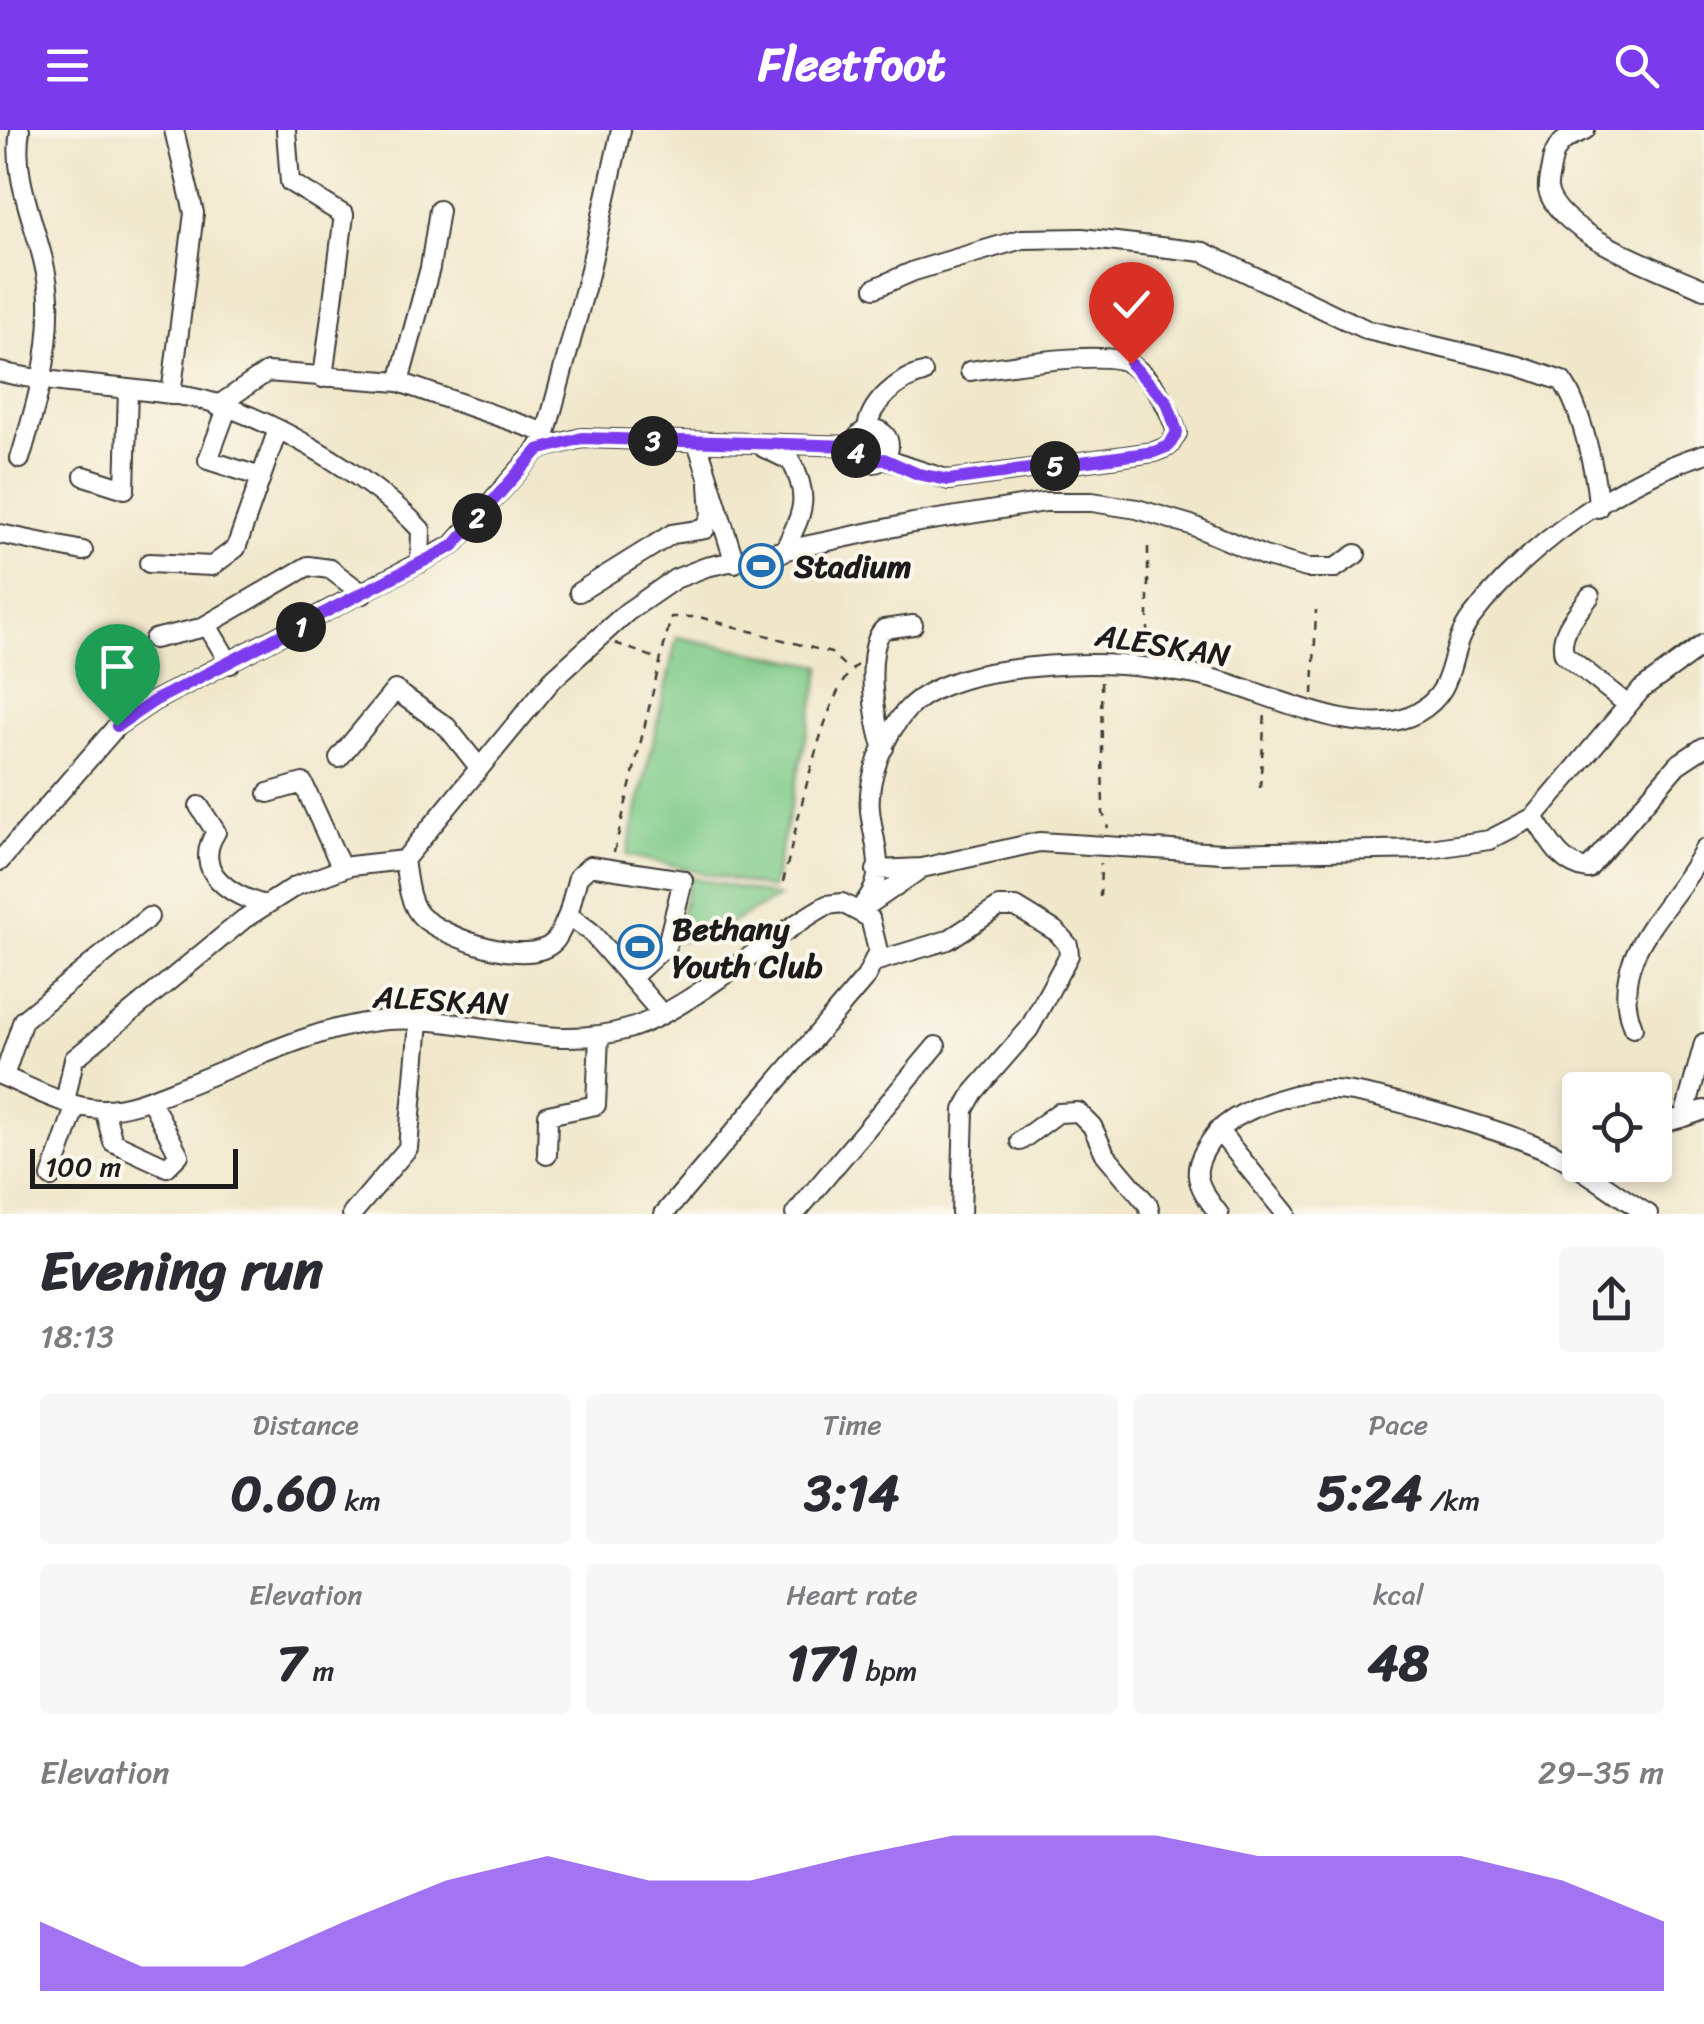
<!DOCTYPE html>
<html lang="en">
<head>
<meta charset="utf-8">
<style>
	:root { --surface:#fff; --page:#f7f7f7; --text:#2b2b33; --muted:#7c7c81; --accent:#7c3aed }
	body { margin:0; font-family:Sriracha,sans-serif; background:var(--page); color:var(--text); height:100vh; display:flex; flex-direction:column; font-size:38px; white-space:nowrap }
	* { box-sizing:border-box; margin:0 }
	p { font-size:32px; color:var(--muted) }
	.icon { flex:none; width:55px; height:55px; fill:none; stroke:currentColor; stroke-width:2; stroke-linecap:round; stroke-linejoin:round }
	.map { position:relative; height:1084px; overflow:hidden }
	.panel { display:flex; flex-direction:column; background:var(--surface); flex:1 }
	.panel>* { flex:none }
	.buttons { position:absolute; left:1562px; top:942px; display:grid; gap:20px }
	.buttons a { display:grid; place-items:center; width:110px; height:110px; border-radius:10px; background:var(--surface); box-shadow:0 5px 15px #0003; font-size:50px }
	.scale { position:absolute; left:30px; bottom:25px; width:208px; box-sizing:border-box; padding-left:10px; border:5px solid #1c1c1c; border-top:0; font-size:28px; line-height:35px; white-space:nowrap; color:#1c1c1c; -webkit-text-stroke:8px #fbf7ec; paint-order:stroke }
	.pin { position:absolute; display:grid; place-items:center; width:85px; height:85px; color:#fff; margin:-102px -42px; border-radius:50% 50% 50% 0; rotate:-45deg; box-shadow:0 0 10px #0007 }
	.pin .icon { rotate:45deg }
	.km { position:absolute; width:50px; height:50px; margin:-25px; border-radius:50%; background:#222; color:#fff; font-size:28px; line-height:50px; text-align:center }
	.round { display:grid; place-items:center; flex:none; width:105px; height:105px; border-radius:10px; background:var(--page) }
	.overview { display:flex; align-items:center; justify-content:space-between; height:170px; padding:0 40px }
	h1 { font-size:55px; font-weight:700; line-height:75px }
	.stats { display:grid; grid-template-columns:repeat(3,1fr); gap:15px; height:170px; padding:10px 40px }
	.stats div { display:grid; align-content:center; border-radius:10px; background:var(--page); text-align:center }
	.stats b { font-size:50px; font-weight:700 }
	.stats small { font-size:28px; font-weight:400 }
	.stats p { font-size:28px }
	.chart { height:280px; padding:20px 40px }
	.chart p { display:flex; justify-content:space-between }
	.chart svg { width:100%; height:180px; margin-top:10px; fill:var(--accent); opacity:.7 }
	header { display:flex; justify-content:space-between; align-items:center; height:130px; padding:0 40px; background:var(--accent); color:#fff; font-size:45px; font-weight:700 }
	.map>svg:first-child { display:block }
</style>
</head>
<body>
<header><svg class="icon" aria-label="menu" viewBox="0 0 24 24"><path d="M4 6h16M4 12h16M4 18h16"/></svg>Fleetfoot<svg class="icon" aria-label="search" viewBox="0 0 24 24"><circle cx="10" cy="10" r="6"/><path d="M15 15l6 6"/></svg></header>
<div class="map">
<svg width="1704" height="1084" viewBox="0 0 1704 1084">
	<rect width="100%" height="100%" fill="#fbf7ec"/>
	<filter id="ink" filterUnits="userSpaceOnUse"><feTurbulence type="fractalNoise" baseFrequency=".01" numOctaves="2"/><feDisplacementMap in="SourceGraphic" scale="20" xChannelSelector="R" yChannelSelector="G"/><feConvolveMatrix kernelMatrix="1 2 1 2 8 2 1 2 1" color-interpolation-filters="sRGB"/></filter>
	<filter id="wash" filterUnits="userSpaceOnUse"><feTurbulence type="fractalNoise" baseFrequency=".0048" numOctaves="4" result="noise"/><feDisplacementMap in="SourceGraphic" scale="40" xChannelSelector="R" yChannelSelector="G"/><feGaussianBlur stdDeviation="2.25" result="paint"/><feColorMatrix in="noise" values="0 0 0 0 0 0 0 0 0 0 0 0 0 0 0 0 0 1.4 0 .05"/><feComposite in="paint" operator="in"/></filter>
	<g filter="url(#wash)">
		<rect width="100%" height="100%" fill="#f0e7cb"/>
		<!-- green -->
		<path fill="#80cb89" stroke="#4e7452" stroke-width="2.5" d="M677,507L822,536L772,759L627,725Z
			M690,747L779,767L706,806L674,811Z"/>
	</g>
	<g filter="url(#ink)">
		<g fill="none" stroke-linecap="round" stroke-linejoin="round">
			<!-- minor casing -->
			<g stroke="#3c3a36" stroke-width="22">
				<path id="minor" d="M286,0L290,52L344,85L323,248
					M1585,0C1565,8 1554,14 1551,37C1550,44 1547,53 1548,60C1559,105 1665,141 1704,159
					M875,158L914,141L1022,109L1082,108L1203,122L1367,200L1519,236L1562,251C1581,276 1597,346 1598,378
					M0,242C63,256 127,256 190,267C259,279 374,348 421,400L420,433
					M399,252L430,138L439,80
					M171,265L194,83L174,0
					M217,276L267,242L399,252L546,303L538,319
					M227,279L208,330L261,347
					M855 316a17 17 0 1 1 34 0a17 17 0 1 1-34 0Z
					M867,299C870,273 898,249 923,243
					M546,303L589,144L621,0
					M697,312L735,433
					M764,318L791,331C812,370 801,385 783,423
					M20,329C36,276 51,225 49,169C47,112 10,57 20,0
					M884,329L949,350L1154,322L1169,316L1177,303C1169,277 1154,250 1130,234C1108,218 1000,237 970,241
					M84,346L125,359L128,259
					M0,404L83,421
					M149,433L212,436L236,418L277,302
					M579,462L672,404L705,399L711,385L709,354
					M1590,466C1578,483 1558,502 1564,524L1628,575
					M207,495L230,534
					M154,509L201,498L308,436L330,439L363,464
					M884,618C874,595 864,516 884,499L913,495
					M339,628L395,560L447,597L478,636
					M268,663L303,653L342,739
					M199,676L216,702C190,742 233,766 265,775
					M1534,687C1549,709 1559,735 1588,739L1677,635L1704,617
					M0,731L117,596L154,571L453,415L538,319L582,308L855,316
					M876,740L922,738L1039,712L1222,723L1430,719L1489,710L1534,687L1641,560L1704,514
					M861,780L922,738
					M859,781C864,773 872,764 875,755C883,731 872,704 870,680C867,648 884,606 905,582C926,557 971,545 1001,541C1053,533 1100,531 1152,538C1179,542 1208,546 1234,555C1282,570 1368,611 1417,583C1460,559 1445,523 1471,488C1527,415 1616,352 1704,324
					M568,785L578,747L590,736L683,750L667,815L631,848
					M874,832L948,810L999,777H1016L1057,802L1068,815L1069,825L1029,899L974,962L964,980L961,1084
					M662,884L590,801L568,785C564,793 560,806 554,812C528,838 447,808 423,788C408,775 407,747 404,730L552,550L627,482L675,449L706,437L913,393L1045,372H1092L1137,379L1191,395L1264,426L1307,438H1335L1356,424
					M1633,898C1604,825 1675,778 1704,719
					M0,945C32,958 64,977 100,979C128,980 161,965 187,955C250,931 319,895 388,890C469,885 547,923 628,899C689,881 766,808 827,775L842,773L870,788L878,821L866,847L664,1084
					M4,946L23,890L149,787
					M65,972L74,929L244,789L296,756L350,736L404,730
					M104,979L113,1012L167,1037L179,1025L150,969
					M1684,987L1704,980
					M1655,995L1684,987L1704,913
					M1218,1000L1286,1084
					M1020,1011L1058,983L1078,982L1092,996L1105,1024L1148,1075L1150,1084
					M547,1025L548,985L596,975L599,905
					M51,1047L76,975
					M352,1084L408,1018L419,892
					M795,1084L936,916
					M1219,1084C1194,1051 1189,1040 1215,1005C1235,979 1301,959 1333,960C1373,961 1523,1006 1559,1026C1590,1043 1618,1066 1648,1084"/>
			</g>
			<!-- path -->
			<path stroke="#3c3a36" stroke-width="2.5" stroke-dasharray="8 8" stroke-linecap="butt" d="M1148,417V521
				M615,513L658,529
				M1101,552L1103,683L1108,698
				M1313,564L1316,480
				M1260,658L1265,583
				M614,722L671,487H699L831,523L849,540
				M783,752C795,707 823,559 857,535
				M1100,767L1101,733"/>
			<!-- minor -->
			<use href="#minor" stroke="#fff" stroke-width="18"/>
		</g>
	</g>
	<g fill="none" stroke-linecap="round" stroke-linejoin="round" filter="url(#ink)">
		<!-- route casing -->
		<g stroke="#fff" stroke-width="20">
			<path id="route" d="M117,596L154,571L453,416L538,320L582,308L854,316L858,327L868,333L884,329L918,344L949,350L1154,322L1169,316L1177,302L1167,272L1131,234"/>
		</g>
		<!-- route -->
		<use href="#route" stroke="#7c3aed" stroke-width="12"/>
	</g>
	<!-- icons -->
	<defs>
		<g id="stadium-ring" transform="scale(2.25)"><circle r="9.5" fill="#fbf7ec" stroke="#1f6fb2" stroke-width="1.5"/><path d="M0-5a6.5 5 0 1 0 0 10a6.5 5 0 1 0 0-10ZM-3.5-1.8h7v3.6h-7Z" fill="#1f6fb2"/></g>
	</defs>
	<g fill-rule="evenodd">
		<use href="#stadium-ring" x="761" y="436"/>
		<use href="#stadium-ring" x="640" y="817"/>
	</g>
	<g text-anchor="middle" stroke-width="8" stroke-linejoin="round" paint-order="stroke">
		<!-- poi labels -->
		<g font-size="32" font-weight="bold" fill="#1c1c1c" stroke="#fbf7ec" text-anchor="start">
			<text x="794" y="447">Stadium</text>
			<text x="672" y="810">Bethany<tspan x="672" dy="37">Youth Club</tspan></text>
		</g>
		<!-- street labels -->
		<g font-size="32" fill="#1c1c1c" stroke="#fbf7ec">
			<text transform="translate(1163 515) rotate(9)" y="11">ALESKAN</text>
			<text transform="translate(441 870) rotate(3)" y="11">ALESKAN</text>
		</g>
	</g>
</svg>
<div class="buttons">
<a><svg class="icon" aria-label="locate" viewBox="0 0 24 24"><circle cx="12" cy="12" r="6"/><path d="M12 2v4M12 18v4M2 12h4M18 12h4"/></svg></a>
</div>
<div class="scale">100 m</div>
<div class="pin" style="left:117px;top:596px;background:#1e9e55"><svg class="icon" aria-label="arrive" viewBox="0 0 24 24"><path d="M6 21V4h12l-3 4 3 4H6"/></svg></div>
<div class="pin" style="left:1131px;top:234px;background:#d93025"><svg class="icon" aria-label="check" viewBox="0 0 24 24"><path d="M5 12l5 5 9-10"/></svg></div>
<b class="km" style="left:301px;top:497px">1</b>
<b class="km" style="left:477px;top:388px">2</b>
<b class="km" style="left:653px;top:311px">3</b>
<b class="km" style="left:856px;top:323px">4</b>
<b class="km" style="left:1055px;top:336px">5</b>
</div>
<section class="panel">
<div class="overview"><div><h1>Evening run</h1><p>18:13</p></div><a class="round"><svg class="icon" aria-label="share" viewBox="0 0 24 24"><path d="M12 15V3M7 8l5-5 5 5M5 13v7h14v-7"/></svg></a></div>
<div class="stats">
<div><p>Distance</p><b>0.60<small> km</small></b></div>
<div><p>Time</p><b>3:14</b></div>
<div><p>Pace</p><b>5:24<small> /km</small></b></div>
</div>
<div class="stats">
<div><p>Elevation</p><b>7<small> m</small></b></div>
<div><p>Heart rate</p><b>171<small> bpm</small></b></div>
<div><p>kcal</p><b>48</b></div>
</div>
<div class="chart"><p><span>Elevation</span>29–35 m</p>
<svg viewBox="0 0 160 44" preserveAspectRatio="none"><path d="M0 44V27L10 38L20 38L30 27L40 17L50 11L60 17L70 17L80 11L90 6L100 6L110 6L120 11L130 11L140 11L150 17L160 27V44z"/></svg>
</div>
</section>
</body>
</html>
